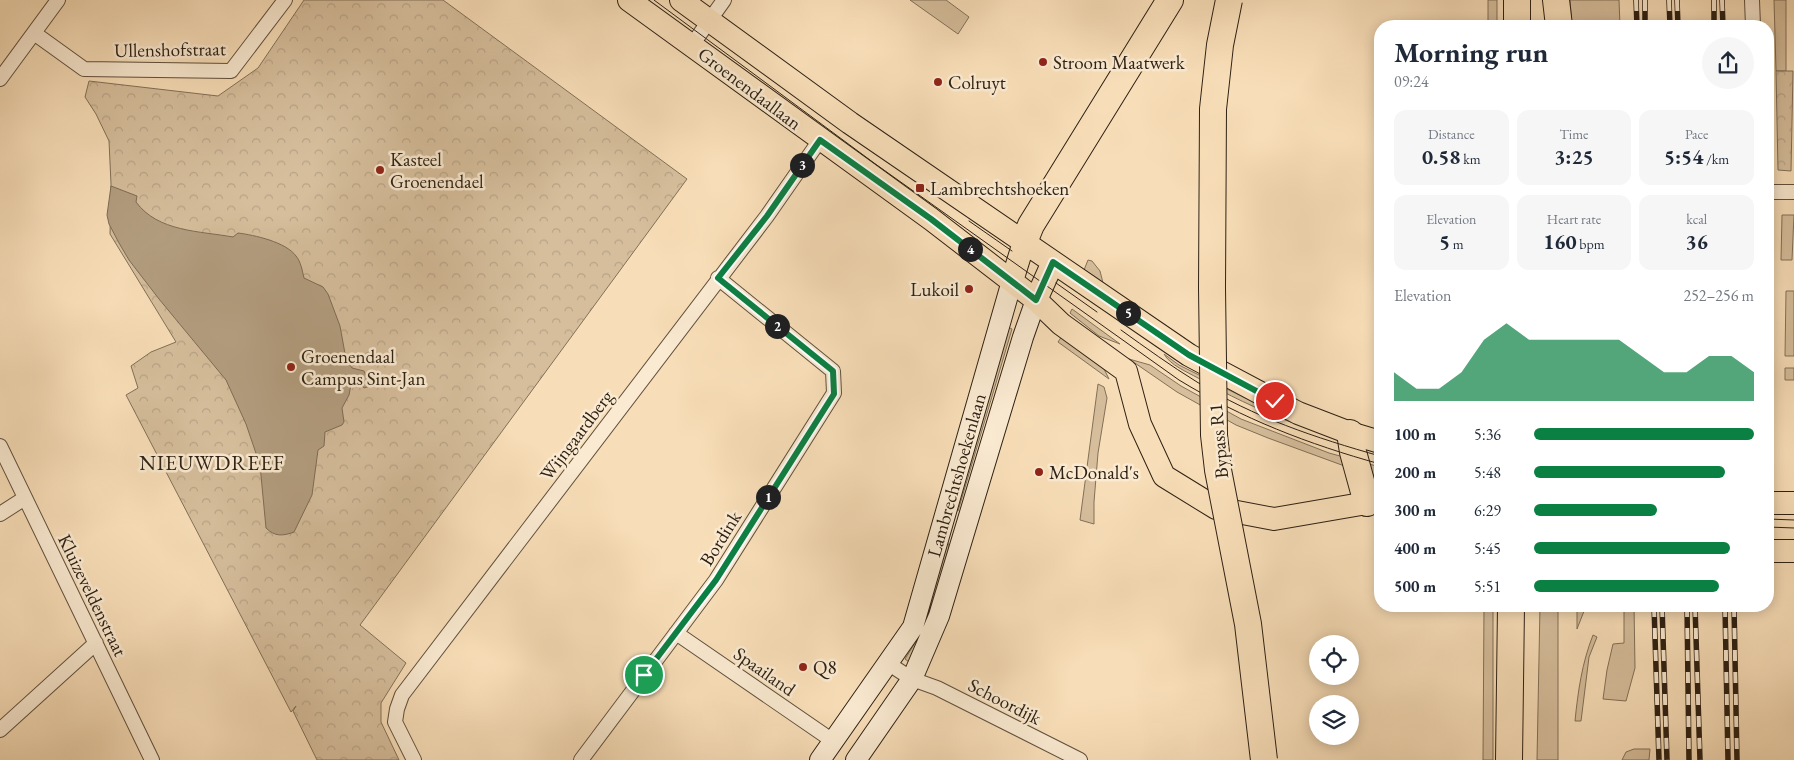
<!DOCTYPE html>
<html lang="en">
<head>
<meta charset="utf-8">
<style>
	:root { --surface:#fff; --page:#f6f6f7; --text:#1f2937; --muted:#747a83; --accent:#0b8043 }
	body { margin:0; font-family:"EB Garamond",serif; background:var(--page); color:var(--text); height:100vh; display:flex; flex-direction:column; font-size:19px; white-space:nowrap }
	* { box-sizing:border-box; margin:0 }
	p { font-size:16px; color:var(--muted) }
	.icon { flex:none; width:28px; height:28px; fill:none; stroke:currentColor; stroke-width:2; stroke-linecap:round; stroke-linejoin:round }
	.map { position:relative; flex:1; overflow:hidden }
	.panel { position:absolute; left:1374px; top:20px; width:400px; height:592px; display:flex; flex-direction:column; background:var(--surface); border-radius:20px; box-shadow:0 2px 12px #0003 }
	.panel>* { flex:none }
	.tools { position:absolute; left:1309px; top:635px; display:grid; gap:10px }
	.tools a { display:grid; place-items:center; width:50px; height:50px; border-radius:50%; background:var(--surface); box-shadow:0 2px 12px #0003; font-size:25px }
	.pin { position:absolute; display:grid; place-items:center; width:42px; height:42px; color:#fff; margin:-21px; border:2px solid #fff; border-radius:50%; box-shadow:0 1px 5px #0007 }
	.km { position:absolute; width:25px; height:25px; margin:-12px; border-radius:50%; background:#222; color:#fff; font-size:14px; line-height:25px; text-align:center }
	.round { display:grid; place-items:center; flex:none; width:52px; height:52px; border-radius:26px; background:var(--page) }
	.overview { display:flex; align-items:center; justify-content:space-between; height:85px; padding:0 20px }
	h1 { font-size:28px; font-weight:700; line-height:38px }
	.figures { display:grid; grid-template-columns:repeat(3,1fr); gap:8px; height:85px; padding:5px 20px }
	.figures div { display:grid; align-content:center; border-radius:12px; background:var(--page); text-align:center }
	.figures b { font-size:21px; font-weight:700 }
	.figures small { font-size:14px; font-weight:400 }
	.figures p { font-size:14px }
	.chart { height:140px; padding:10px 20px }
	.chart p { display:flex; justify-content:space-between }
	.chart svg { width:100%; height:90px; margin-top:5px; fill:var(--accent); opacity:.7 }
	ul { padding:0 20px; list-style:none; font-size:16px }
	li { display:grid; grid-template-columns:80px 60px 1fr; align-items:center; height:38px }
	li i { height:12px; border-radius:6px; background:var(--accent) }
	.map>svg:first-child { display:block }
</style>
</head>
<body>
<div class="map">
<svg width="1794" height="760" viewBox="0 0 1794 760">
	<defs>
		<pattern id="forest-crowns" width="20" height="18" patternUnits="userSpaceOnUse" patternTransform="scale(1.25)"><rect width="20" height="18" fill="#d6be9c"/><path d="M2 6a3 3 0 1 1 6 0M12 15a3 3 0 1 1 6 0" fill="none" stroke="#b8a386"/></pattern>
	</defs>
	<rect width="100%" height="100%" fill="#f8deb8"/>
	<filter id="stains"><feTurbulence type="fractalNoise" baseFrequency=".004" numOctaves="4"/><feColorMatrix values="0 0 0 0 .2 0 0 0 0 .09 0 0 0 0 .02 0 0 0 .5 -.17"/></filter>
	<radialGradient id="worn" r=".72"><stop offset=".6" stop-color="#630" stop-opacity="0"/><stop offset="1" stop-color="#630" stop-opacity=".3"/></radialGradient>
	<!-- grass -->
	<path fill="#d6be9c" stroke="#827058" d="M910,0H946L969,17L958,34Z
		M1488,0H1497V26H1488Z
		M1570,0H1619L1620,26H1572Z
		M1774,0H1786V71H1776Z
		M1782,215H1794L1792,260H1781Z
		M1088,260L1092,261L1100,271L1103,283L1084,270Z
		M1786,291H1794V356H1785Z
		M1072,309L1120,344L1099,336L1070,313Z
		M1008,327L1012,329L958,511L955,510Z
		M1062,336L1104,369L1109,379L1058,342Z
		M1164,354L1179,365L1285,418L1380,451C1315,433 1257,412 1198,378C1187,372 1170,365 1164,354Z
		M1129,359L1150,365L1181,386L1241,419L1329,453L1380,467V479L1268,438L1236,425L1177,392Z
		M1785,368H1794V380H1785Z
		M1098,384L1104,387L1107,398L1098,453L1094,502V524L1080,520Z
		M946,543L949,544V547L932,617L909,662L905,659L920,635L927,615Z
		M1484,606H1493V760H1483Z
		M1540,606H1558V760H1537Z
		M1577,606H1586L1577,629Z
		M1624,606H1634L1635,668L1626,701L1603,699L1607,670L1613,644L1624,643Z
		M1593,635L1597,637L1589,657L1581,721H1575C1578,691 1582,663 1593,635Z
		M1634,749H1650L1649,760H1622L1626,752Z"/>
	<!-- forest -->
	<path fill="url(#forest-crowns)" stroke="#827058" d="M304,0H443L687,179L360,625L406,663L381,703V722L399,760H317L293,711L296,706L291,712L126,395L138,388L131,366L151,352L176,342L110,234L111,184L109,141L96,114L85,97L89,81L218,96L258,68Z
		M1776,71H1793L1791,171L1778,170Z"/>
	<!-- water -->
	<path fill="#b39e80" stroke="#7e6c55" d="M111,186L137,196L136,202C158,232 200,231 233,237L238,233C254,235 286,242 296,256C301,262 302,270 304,278L323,287L328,294L340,326L346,359L352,368L364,371L370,386L364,388L356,377L354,376L352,379L349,395L342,408L344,422L342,425L325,432L324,446L318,450L312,495L294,532C283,536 275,537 266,528L260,465L246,424L226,380L159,299L129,260L119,243L109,224L107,215Z"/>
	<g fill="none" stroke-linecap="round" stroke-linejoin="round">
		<!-- street casing -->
		<g stroke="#60503d" stroke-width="16">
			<path id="street" d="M1752,0L1753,26
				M34,33L84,69L231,71L285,0
				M692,45L724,0
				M0,79L58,0
				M1768,192H1794
				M0,446L152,760
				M0,514L25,498
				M676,633L833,741
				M889,664L912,679L937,688L1080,760
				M0,730L96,643
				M414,760L395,722L397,709L402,695L767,216L820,140
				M581,760L716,580L834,393L833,371L718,278"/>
		</g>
		<!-- secondary casing -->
		<g stroke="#2e2114" stroke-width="22">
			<path id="secondary" d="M820,760L913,627L1012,281
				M856,760L912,679L939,616L1023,337L1036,300"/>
		</g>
		<!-- primary casing -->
		<g stroke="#2e2114" stroke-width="24">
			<path id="primary" d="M629,0L931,219L1036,300L1061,324L1126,371L1140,424L1164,476L1216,508L1274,519L1367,503L1380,502
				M681,0L850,123L1189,355L1298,413L1350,433L1380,442
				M1012,281L1024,242
				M1036,300L1053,262
				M1768,503H1794
				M1768,551H1794"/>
		</g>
		<!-- highway casing -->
		<g stroke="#2e2114" stroke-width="28">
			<path id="highway" d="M1556,0L1559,26
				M1517,26V0
				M1024,242L1031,225L1170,0
				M1350,433L1353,452L1367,503
				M1509,760L1511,606"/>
		</g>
		<!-- street -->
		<use href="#street" stroke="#faead1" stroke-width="14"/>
		<!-- secondary -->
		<use href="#secondary" stroke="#faead1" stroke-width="20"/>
		<!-- primary -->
		<use href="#primary" stroke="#f8deb8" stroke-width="22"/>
		<!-- highway -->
		<use href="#highway" stroke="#f8deb8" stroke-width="26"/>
		<!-- tram -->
		<path stroke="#2e2114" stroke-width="1" d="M654,0L874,163L1179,380C1243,419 1308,444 1380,464
			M969,221L1012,251
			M1056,283L1097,312
			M1121,330C1146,348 1171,366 1197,382C1253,417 1316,438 1380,456
			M1768,519L1794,520
			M1768,527L1794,528"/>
		<!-- rail casing -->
		<g stroke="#2e2114" stroke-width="5.5">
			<path id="rail" d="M1636,0L1637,26
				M1645,0V26
				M1669,0L1670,26
				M1677,0L1678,26
				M1714,0V26
				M1722,0L1723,26
				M1654,606L1659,760
				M1662,606L1667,760
				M1687,606L1689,760
				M1695,606L1700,760
				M1725,606L1728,760
				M1734,606L1737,760"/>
		</g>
		<!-- rail -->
		<use href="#rail" stroke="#faead1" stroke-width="4" stroke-dasharray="11" stroke-linecap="butt"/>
		<!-- highway-bridge casing -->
		<g stroke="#2e2114" stroke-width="28" stroke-linecap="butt">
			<path id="highway-bridge" d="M1229,0L1220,45L1213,109L1212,288L1214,435L1218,470L1248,624L1264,760"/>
		</g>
		<!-- highway-bridge -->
		<use href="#highway-bridge" stroke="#f8deb8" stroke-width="26"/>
	</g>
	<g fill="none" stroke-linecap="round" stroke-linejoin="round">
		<!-- route casing -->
		<g stroke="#fff" stroke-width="10">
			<path id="route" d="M644,675L716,580L834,394L833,371L718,278L767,216L820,140L931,219L1036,300L1053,262L1189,355L1275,401"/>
		</g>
		<!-- route -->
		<use href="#route" stroke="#0b8043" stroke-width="6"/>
	</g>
	<!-- markers -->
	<g fill="#8f2418" stroke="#faead1" stroke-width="2">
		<circle cx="1043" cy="62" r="5"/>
		<circle cx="938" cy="82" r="5"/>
		<circle cx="380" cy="170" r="5"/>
		<rect x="915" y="183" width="10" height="10" rx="2.5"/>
		<circle cx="969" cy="289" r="5"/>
		<circle cx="291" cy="367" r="5"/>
		<circle cx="1039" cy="472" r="5"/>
		<circle cx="803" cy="667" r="5"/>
	</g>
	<g text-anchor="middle" stroke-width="5" stroke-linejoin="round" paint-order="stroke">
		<!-- street labels -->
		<g font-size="19" fill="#2e2114" stroke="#faead1">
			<text transform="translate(170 49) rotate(-1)" y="7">Ullenshofstraat</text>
			<text transform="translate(750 88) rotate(37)" y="7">Groenendaallaan</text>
			<text transform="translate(576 435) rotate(-53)" y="7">Wijngaardberg</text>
			<text transform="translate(1218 441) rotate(-95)" y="7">Bypass R1</text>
			<text transform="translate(956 475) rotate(-74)" y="7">Lambrechtshoekenlaan</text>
			<text transform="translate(720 538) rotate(-58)" y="7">Bordink</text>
			<text transform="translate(93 595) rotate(64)" y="7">Kluizeveldenstraat</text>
			<text transform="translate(765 671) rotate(35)" y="7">Spaailand</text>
			<text transform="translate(1005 701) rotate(27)" y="7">Schoordijk</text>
		</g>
		<!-- poi labels -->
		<g font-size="19" fill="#2e2114" stroke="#faead1" text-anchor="start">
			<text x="1053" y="69">Stroom Maatwerk</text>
			<text x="948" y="89">Colruyt</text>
			<text x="390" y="166">Kasteel<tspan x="390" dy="22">Groenendael</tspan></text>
			<text x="930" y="195">Lambrechtshoeken</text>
			<text x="959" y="296" text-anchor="end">Lukoil</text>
			<text x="301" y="363">Groenendaal<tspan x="301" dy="22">Campus Sint-Jan</tspan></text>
			<text x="1049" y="479">McDonald's</text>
			<text x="813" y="674">Q8</text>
		</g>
		<!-- quarter labels -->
		<g font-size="21" letter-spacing="1" fill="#2e2114" stroke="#faead1">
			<text x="212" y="470">NIEUWDREEF</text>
		</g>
	</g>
	<rect width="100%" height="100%" filter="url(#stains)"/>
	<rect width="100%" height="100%" fill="url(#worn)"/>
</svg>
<div class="tools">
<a><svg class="icon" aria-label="locate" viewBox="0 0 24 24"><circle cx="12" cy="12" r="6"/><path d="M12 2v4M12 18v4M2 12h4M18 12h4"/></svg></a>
<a><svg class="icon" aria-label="layers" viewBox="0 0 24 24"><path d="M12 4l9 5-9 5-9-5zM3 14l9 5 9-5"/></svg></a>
</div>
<div class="pin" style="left:644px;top:675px;background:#1e9e55"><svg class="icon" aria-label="arrive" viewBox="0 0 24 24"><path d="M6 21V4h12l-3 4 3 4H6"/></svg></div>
<div class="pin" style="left:1275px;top:401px;background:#d93025"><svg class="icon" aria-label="check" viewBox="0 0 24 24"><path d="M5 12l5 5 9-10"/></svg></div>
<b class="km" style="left:768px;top:497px">1</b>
<b class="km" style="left:777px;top:326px">2</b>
<b class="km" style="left:802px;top:165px">3</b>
<b class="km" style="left:970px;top:249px">4</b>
<b class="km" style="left:1128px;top:313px">5</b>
<section class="panel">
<div class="overview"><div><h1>Morning run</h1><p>09:24</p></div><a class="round"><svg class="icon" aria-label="share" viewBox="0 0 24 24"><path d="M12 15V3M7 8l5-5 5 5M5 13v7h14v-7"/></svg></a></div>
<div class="figures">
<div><p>Distance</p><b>0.58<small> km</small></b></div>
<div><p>Time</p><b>3:25</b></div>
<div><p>Pace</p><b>5:54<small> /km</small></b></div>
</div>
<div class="figures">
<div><p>Elevation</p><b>5<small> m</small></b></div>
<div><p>Heart rate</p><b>160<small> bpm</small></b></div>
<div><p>kcal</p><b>36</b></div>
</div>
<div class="chart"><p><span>Elevation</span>252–256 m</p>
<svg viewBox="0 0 160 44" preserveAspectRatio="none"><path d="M0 44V30L10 38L20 38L30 30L40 14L50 6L60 14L70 14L80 14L90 14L100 14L110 22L120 30L130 30L140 22L150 22L160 30V44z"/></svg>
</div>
<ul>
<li><b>100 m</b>5:36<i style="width:100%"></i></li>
<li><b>200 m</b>5:48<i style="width:87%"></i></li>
<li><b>300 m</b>6:29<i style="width:56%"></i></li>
<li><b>400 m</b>5:45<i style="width:89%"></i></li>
<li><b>500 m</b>5:51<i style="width:84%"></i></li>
</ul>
</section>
</div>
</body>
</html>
